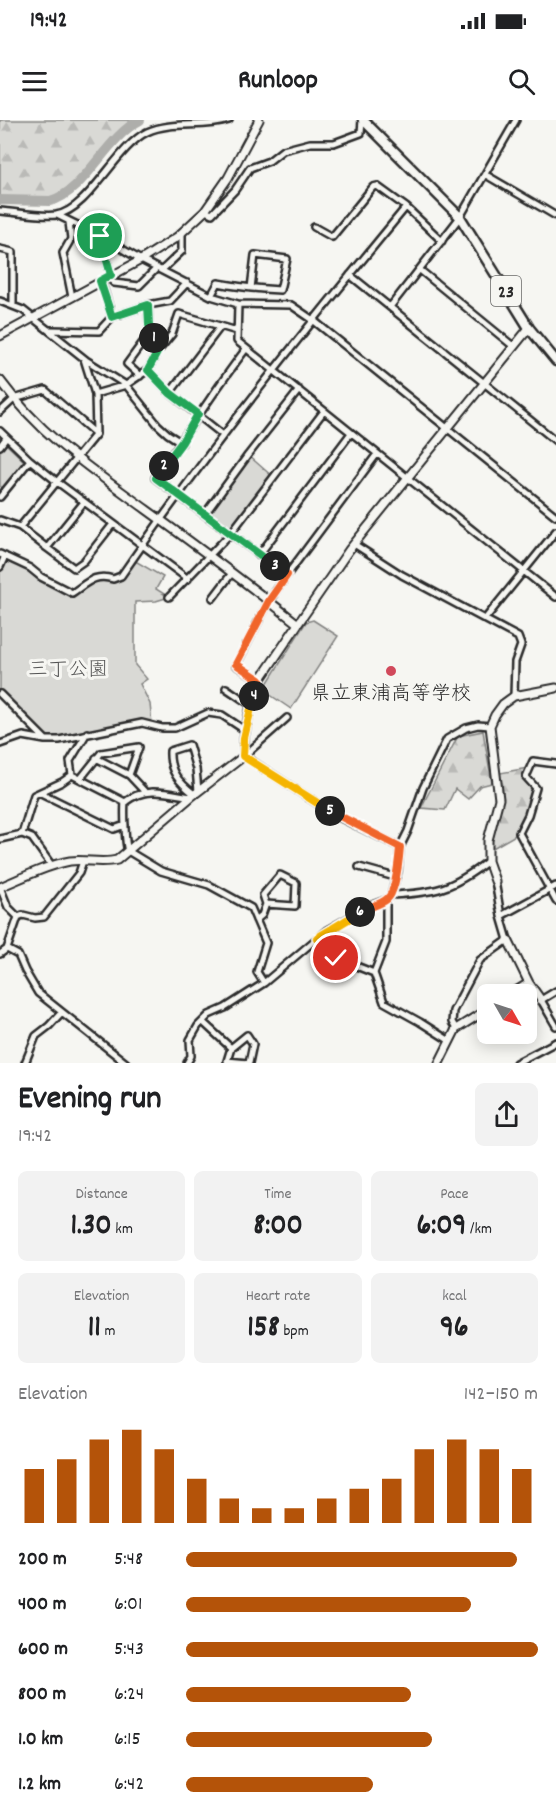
<!DOCTYPE html>
<html lang="en">
<head>
<meta charset="utf-8">
<style>
	:root { --surface:#fff; --page:#f2f2f2; --text:#202124; --muted:#757577; --accent:#b45309 }
	body { margin:0; font-family:Dekko,"Klee One",sans-serif; background:var(--page); color:var(--text); height:100vh; display:flex; flex-direction:column; font-size:22px; white-space:nowrap }
	* { box-sizing:border-box; margin:0 }
	p { font-size:20px; color:var(--muted) }
	.icon { flex:none; width:33px; height:33px; fill:none; stroke:currentColor; stroke-width:2; stroke-linecap:round; stroke-linejoin:round }
	.map { position:relative; height:943px; overflow:hidden }
	.side { display:flex; flex-direction:column; background:var(--surface); flex:1 }
	.side>* { flex:none }
	.needle { width:39px; rotate:129deg }
	.fabs { position:absolute; left:477px; top:864px; display:grid; gap:12px }
	.fabs a { display:grid; place-items:center; width:60px; height:60px; border-radius:9px; background:var(--surface); box-shadow:0 3px 15px #0003; font-size:30px }
	.pin { position:absolute; display:grid; place-items:center; width:51px; height:51px; color:#fff; margin:-26px; border:3px solid #fff; border-radius:50%; box-shadow:0 2px 6px #0007 }
	.km { position:absolute; width:30px; height:30px; margin:-15px; border-radius:50%; background:#222; color:#fff; font-size:16px; line-height:30px; text-align:center }
	.round { display:grid; place-items:center; flex:none; width:63px; height:63px; border-radius:9px; background:var(--page) }
	.headline { display:flex; align-items:center; justify-content:space-between; height:102px; padding:0 18px }
	h1 { font-size:33px; font-weight:700; line-height:45px }
	.metrics { display:grid; grid-template-columns:repeat(3,1fr); gap:9px; height:102px; padding:6px 18px }
	.metrics div { display:grid; align-content:center; border-radius:9px; background:var(--page); text-align:center }
	.metrics b { font-size:30px; font-weight:700 }
	.metrics small { font-size:16px; font-weight:400 }
	.metrics p { font-size:16px }
	.chart { height:168px; padding:12px 18px }
	.chart p { display:flex; justify-content:space-between }
	.chart svg { width:100%; height:108px; margin-top:6px; stroke:var(--accent); stroke-width:6 }
	ul { padding:0 18px; list-style:none; font-size:20px }
	li { display:grid; grid-template-columns:96px 72px 1fr; align-items:center; height:45px }
	li i { height:15px; border-radius:8px; background:var(--accent) }
	.status { display:flex; justify-content:space-between; align-items:center; height:42px; padding:0 30px; background:var(--surface); direction:ltr }
	.status svg { height:16px; fill:currentColor }
	header { display:flex; justify-content:space-between; align-items:center; height:78px; padding:0 18px; background:var(--surface); font-size:27px; font-weight:700 }
	.map>svg:first-child { display:block }
</style>
</head>
<body>
<div class="status"><b>19:42</b><svg viewBox="0 0 49 12"><path d="M0 12V9h3v3zM5 12V6h3v6zM10 12V3h3v9zM15 12V0h3v12zM26 1h20v11H26zM47 4h2v5h-2z"/></svg></div>
<header><svg class="icon" aria-label="menu" viewBox="0 0 24 24"><path d="M4 6h16M4 12h16M4 18h16"/></svg>Runloop<svg class="icon" aria-label="search" viewBox="0 0 24 24"><circle cx="10" cy="10" r="6"/><path d="M15 15l6 6"/></svg></header>
<div class="map">
<svg width="556" height="943" viewBox="0 0 556 943">
	<defs>
		<pattern id="forest-firs" width="22" height="20" patternUnits="userSpaceOnUse" patternTransform="scale(1.5)"><rect width="22" height="20" fill="#d9d9d5"/><path d="M5 1l3.5 6h-7zM16 11l3.5 6h-7z" fill="#babab7"/></pattern>
	</defs>
	<rect width="100%" height="100%" fill="#f6f6f2"/>
	<filter id="ink" filterUnits="userSpaceOnUse"><feTurbulence type="fractalNoise" baseFrequency=".0167" numOctaves="2"/><feDisplacementMap in="SourceGraphic" scale="12" xChannelSelector="R" yChannelSelector="G"/><feConvolveMatrix kernelMatrix="1 2 1 2 8 2 1 2 1" color-interpolation-filters="sRGB"/></filter>
	<g filter="url(#ink)">
		<!-- forest -->
		<path fill="url(#forest-firs)" stroke="#828280" stroke-width="1.5" d="M0,0H136L137,2L119,15L80,61L49,81L0,80Z
			M483,611L492,663L480,666L468,679L455,669L445,690L421,688L458,616Z
			M528,648L526,657L536,668L519,713L491,729L495,703L502,681L500,653Z"/>
		<!-- park -->
		<path fill="#d9d9d5" stroke="#828280" stroke-width="1.5" d="M5,323L25,342L4,368H2L0,366V329Z
			M248,335L273,357L231,413L205,394Z
			M5,436L72,472L97,457L113,459L121,456L132,439L163,457L156,469L169,477L156,481L135,482V545L147,559L140,564L150,584L152,604L47,620L0,574V447Z
			M313,500L338,516L291,589L263,570L306,502Z"/>
		<g fill="none" stroke-linecap="round" stroke-linejoin="round">
			<!-- river -->
			<path stroke="#aeaeab" stroke-width="10" d="M0,80L50,81C85,72 105,18 140,0"/>
			<!-- minor casing -->
			<g stroke="#2b2b2b" stroke-width="10">
				<path id="minor" d="M486,55L556,96
					M0,91C16,92 40,97 56,95C89,90 116,27 147,12C173,0 203,9 229,0
					M205,91L212,94L235,70L250,48L269,41L283,30L310,23H334L361,13L362,0
					M57,95L100,116L141,140L211,176L238,184L291,185L313,200L556,396
					M69,102L71,119L63,133L72,177
					M314,107L332,117L373,67L377,66L406,87L442,121
					M100,116L111,155
					M0,129L13,132V186
					M162,150L182,131V112
					M420,150L513,226
					M350,155L556,321
					M108,157L114,163L139,166L157,148
					M101,161L112,197
					M211,176L218,163C239,167 259,169 280,170L287,139L255,135L251,168
					M0,181L23,190L86,240L126,265L158,305L168,314L182,323
					M238,184L237,221L556,477
					M148,185L149,205L158,231
					M390,187L460,97L516,0
					M50,210L99,211L112,197L148,185L170,181L187,163
					M246,229C214,270 187,315 155,358L287,455
					M84,239L95,274L96,314
					M140,256L127,244L146,218
					M170,273L221,206
					M95,274L126,265L148,250
					M0,292L14,279L45,270L96,314L20,407
					M0,311L30,340L56,361L188,459
					M223,315L170,273L148,250L158,231L172,214L179,194L237,211
					M0,326L6,318
					M0,377L30,340
					M205,394L248,335L299,270
					M0,400L20,407L47,428L84,382
					M354,424L402,455L518,517L521,525L515,542L514,576
					M47,428L74,448L84,441L113,404
					M0,434L30,448L41,457L72,473C87,463 95,453 113,459L121,456C209,328 307,207 406,87
					M259,435L351,313
					M0,447L5,436
					M169,477L231,413L324,291
					M213,478L232,453
					M485,499L556,411
					M260,560L236,545L269,481L287,455L377,334
					M226,568L251,585
					M0,574L45,619
					M287,598L244,636L337,696L400,727
					M0,624L23,616L45,620H59L142,603L162,608H175L208,593L222,595L246,611
					M96,638L129,655
					M556,644L533,641L526,657L536,668L528,695L519,713L556,781
					M72,655L125,682
					M72,655L70,641L87,613
					M81,658L101,633L139,627L129,655L144,671
					M41,673L114,709L125,705
					M194,674C179,662 169,652 170,631L189,625L196,649L198,671
					M191,677C166,673 146,666 125,682C124,691 125,724 128,731L161,751L209,765L251,788L266,823L257,852L264,863
					M0,719L22,714
					M52,746L32,718L22,714L34,675L62,662L72,655
					M359,747L395,757
					M0,767L8,787L18,797
					M391,775C436,773 452,769 488,741
					M386,780V822L374,853L384,882L420,902L450,921
					M501,796L556,766
					M256,800L262,795L266,784L295,786L296,763L280,755L263,775L266,784
					M317,818L336,838L374,853
					M7,829L18,835L25,851L38,873L126,943
					M0,834L7,829L18,797L23,795L35,798L44,797L79,753L83,741
					M556,871L541,880L556,906
					M203,902L231,928
					M456,909L452,902L453,891L480,840L508,820L501,796L495,761
					M25,943L36,916L49,906L61,893
					M187,943L191,936L190,920L198,906L209,895L225,888L264,863L327,810L370,786L386,780L391,775L398,751L400,727L408,711L423,668L447,619L466,608L478,605L490,606
					M248,943L227,941L231,928L247,915L253,924L249,943
					M516,943L556,922"/>
			</g>
			<!-- tertiary casing -->
			<g stroke="#2b2b2b" stroke-width="11">
				<path id="tertiary" d="M0,216L141,140L177,117L205,91L228,58L259,0
					M0,260C42,317 91,349 147,390C198,427 249,465 298,504
					M495,761L488,741V720L499,679L490,606L495,595L503,584L514,576L556,568
					M0,767C22,758 47,745 70,741C86,739 102,744 117,740L191,677L244,636V618L251,585L260,560L298,504L349,430L529,208
					M508,820L529,863L541,880
					M511,874L529,863
					M439,943L456,909L488,889"/>
			</g>
			<!-- primary casing -->
			<g stroke="#2b2b2b" stroke-width="13">
				<path id="primary" d="M363,0L460,97L529,208L556,241"/>
			</g>
			<!-- minor -->
			<use href="#minor" stroke="#f6f6f2" stroke-width="5"/>
			<!-- tertiary -->
			<use href="#tertiary" stroke="#f6f6f2" stroke-width="7"/>
			<!-- primary -->
			<use href="#primary" stroke="#f6f6f2" stroke-width="8"/>
		</g>
	</g>
	<g fill="none" stroke-linecap="round" stroke-linejoin="round" filter="url(#ink)">
		<!-- split-1 casing -->
		<g stroke="#fff" stroke-width="12">
			<path id="split-1" d="M100,116L111,155L100,161L112,197L148,185L149,205L154,218"/>
		</g>
		<!-- split-2 casing -->
		<g stroke="#fff" stroke-width="12">
			<path id="split-2" d="M154,218L158,231L148,250L170,273L198,294L182,322L164,346"/>
		</g>
		<!-- split-3 casing -->
		<g stroke="#fff" stroke-width="12">
			<path id="split-3" d="M164,346L156,358L275,446"/>
		</g>
		<!-- split-4 casing -->
		<g stroke="#fff" stroke-width="12">
			<path id="split-4" d="M254,576L260,560L236,544L269,481L287,455L275,446"/>
		</g>
		<!-- split-5 casing -->
		<g stroke="#fff" stroke-width="12">
			<path id="split-5" d="M254,576L244,618L243,636L330,691"/>
		</g>
		<!-- split-6 casing -->
		<g stroke="#fff" stroke-width="12">
			<path id="split-6" d="M330,691L400,727C399,739 396,772 387,779C380,785 368,787 360,792"/>
		</g>
		<!-- split-7 casing -->
		<g stroke="#fff" stroke-width="12">
			<path id="split-7" d="M336,838L317,818L360,792"/>
		</g>
		<!-- split-1 -->
		<use href="#split-1" stroke="#22a559" stroke-width="8"/>
		<!-- split-2 -->
		<use href="#split-2" stroke="#22a559" stroke-width="8"/>
		<!-- split-3 -->
		<use href="#split-3" stroke="#22a559" stroke-width="8"/>
		<!-- split-4 -->
		<use href="#split-4" stroke="#f0652b" stroke-width="8"/>
		<!-- split-5 -->
		<use href="#split-5" stroke="#f5b400" stroke-width="8"/>
		<!-- split-6 -->
		<use href="#split-6" stroke="#f0652b" stroke-width="8"/>
		<!-- split-7 -->
		<use href="#split-7" stroke="#f5b400" stroke-width="8"/>
	</g>
	<!-- markers -->
	<circle fill="#d1495b" stroke="#f6f6f2" stroke-width="2" cx="391" cy="551" r="6"/>
	<g text-anchor="middle" stroke-width="6" stroke-linejoin="round" paint-order="stroke">
		<!-- shield labels -->
		<rect fill="#f6f6f2" stroke="#686867" stroke-width="1.5" x="491" y="156" width="30" height="30" rx="4.5"/>
		<g font-size="18" font-weight="bold" fill="#2b2b2b">
			<text x="506" y="177">23</text>
		</g>
		<!-- park labels -->
		<g font-size="20" fill="#565656" stroke="#f6f6f2">
			<text x="68" y="555">三丁公園</text>
		</g>
		<!-- poi labels -->
		<g font-size="20" fill="#2b2b2b" stroke="#f6f6f2">
			<text x="391" y="579">県立東浦高等学校</text>
		</g>
	</g>
</svg>
<div class="fabs">
<a><svg class="needle" viewBox="-14 -14 28 28"><path d="M0-13l5 13h-10z" fill="#e53935"/><path d="M0 13l5-13h-10z" fill="#757577"/></svg></a>
</div>
<div class="pin" style="left:100px;top:116px;background:#1e9e55"><svg class="icon" aria-label="arrive" viewBox="0 0 24 24"><path d="M6 21V4h12l-3 4 3 4H6"/></svg></div>
<div class="pin" style="left:336px;top:838px;background:#d93025"><svg class="icon" aria-label="check" viewBox="0 0 24 24"><path d="M5 12l5 5 9-10"/></svg></div>
<b class="km" style="left:154px;top:218px">1</b>
<b class="km" style="left:164px;top:346px">2</b>
<b class="km" style="left:275px;top:446px">3</b>
<b class="km" style="left:254px;top:576px">4</b>
<b class="km" style="left:330px;top:691px">5</b>
<b class="km" style="left:360px;top:792px">6</b>
</div>
<section class="side">
<div class="headline"><div><h1>Evening run</h1><p>19:42</p></div><a class="round"><svg class="icon" aria-label="share" viewBox="0 0 24 24"><path d="M12 15V3M7 8l5-5 5 5M5 13v7h14v-7"/></svg></a></div>
<div class="metrics">
<div><p>Distance</p><b>1.30<small> km</small></b></div>
<div><p>Time</p><b>8:00</b></div>
<div><p>Pace</p><b>6:09<small> /km</small></b></div>
</div>
<div class="metrics">
<div><p>Elevation</p><b>11<small> m</small></b></div>
<div><p>Heart rate</p><b>158<small> bpm</small></b></div>
<div><p>kcal</p><b>96</b></div>
</div>
<div class="chart"><p><span>Elevation</span>142–150 m</p>
<svg viewBox="0 0 160 44" preserveAspectRatio="none"><path d="M5 44V22M15 44V18M25 44V10M35 44V6M45 44V14M55 44V26M65 44V34M75 44V38M85 44V38M95 44V34M105 44V30M115 44V26M125 44V14M135 44V10M145 44V14M155 44V22"/></svg>
</div>
<ul>
<li><b>200 m</b>5:48<i style="width:94%"></i></li>
<li><b>400 m</b>6:01<i style="width:81%"></i></li>
<li><b>600 m</b>5:43<i style="width:100%"></i></li>
<li><b>800 m</b>6:24<i style="width:64%"></i></li>
<li><b>1.0 km</b>6:15<i style="width:70%"></i></li>
<li><b>1.2 km</b>6:42<i style="width:53%"></i></li>
</ul>
</section>
</body>
</html>
